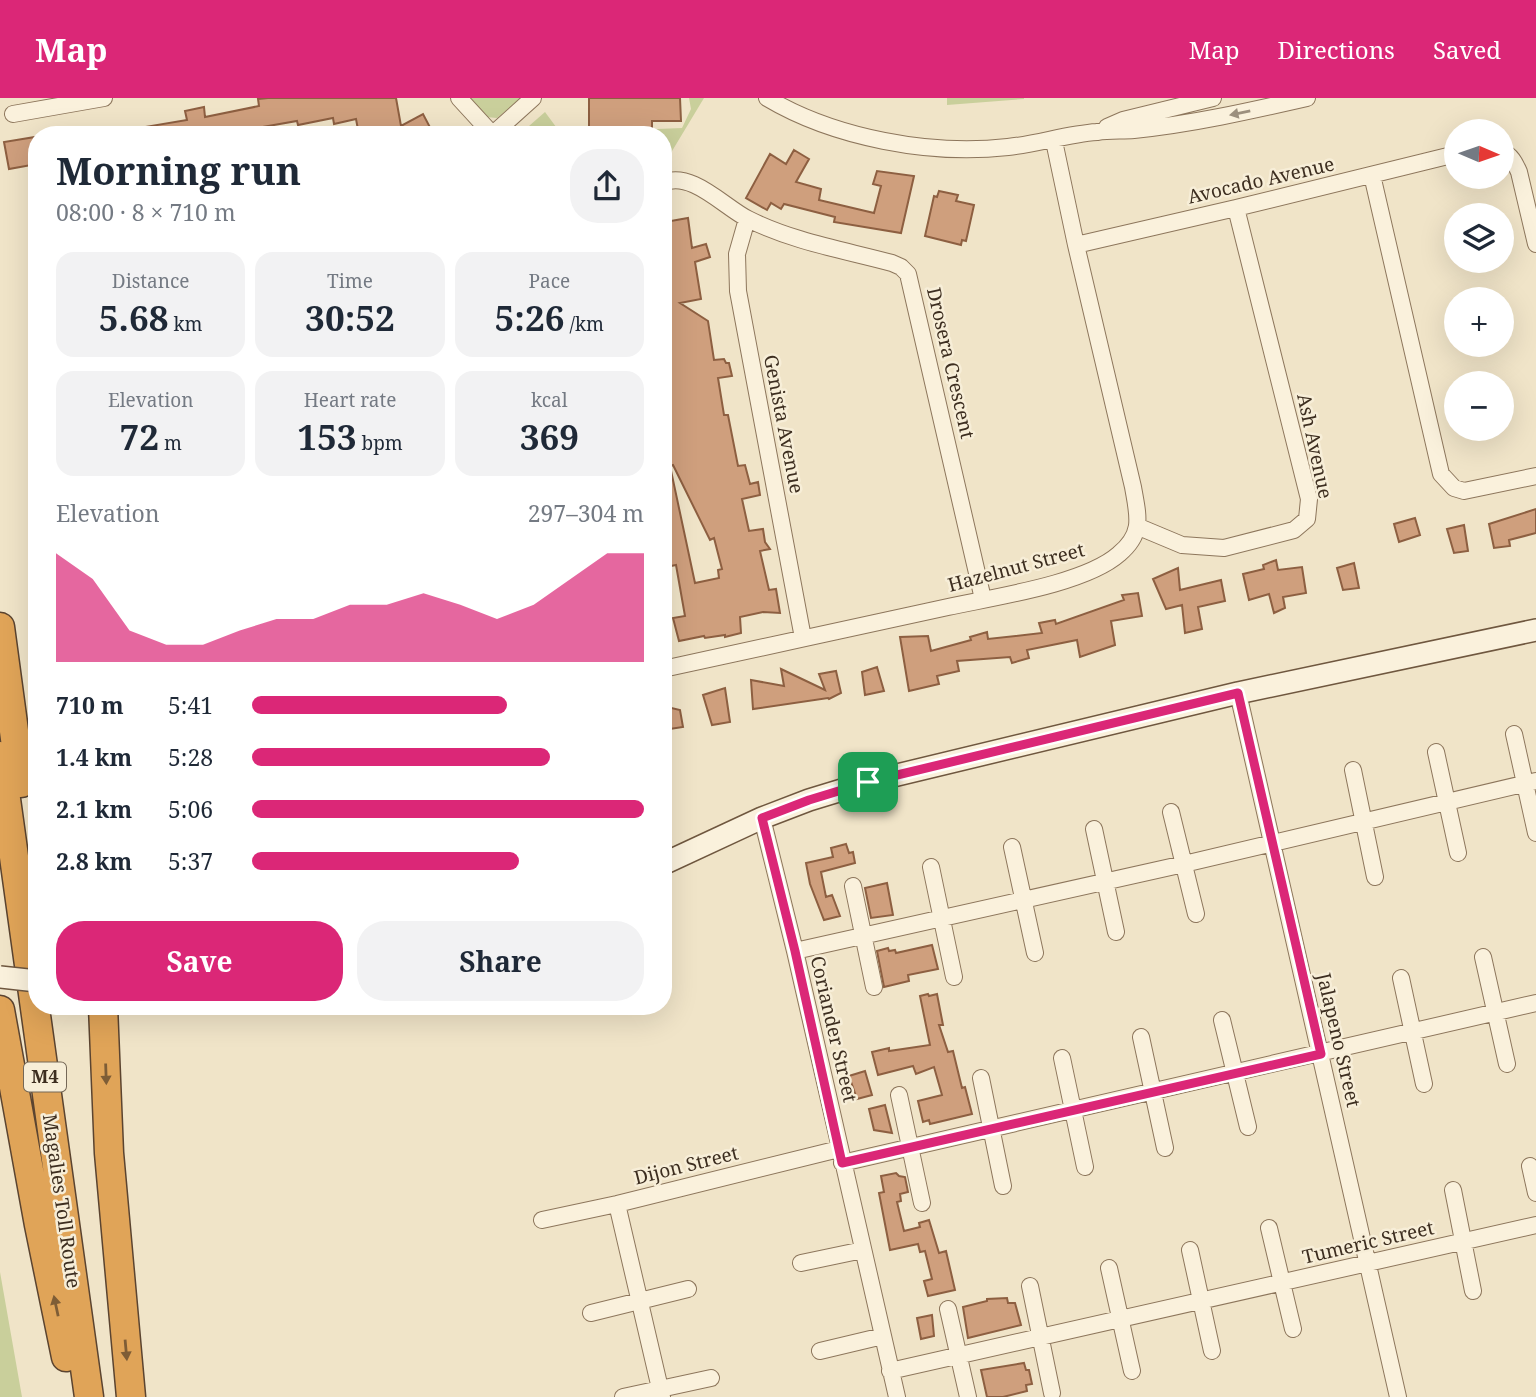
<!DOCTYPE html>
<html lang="en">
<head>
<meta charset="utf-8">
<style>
	:root { --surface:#fff; --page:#f2f2f3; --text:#1f2937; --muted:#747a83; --accent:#db2777 }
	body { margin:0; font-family:"Noto Serif",serif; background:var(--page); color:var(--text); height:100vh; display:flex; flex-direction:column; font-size:26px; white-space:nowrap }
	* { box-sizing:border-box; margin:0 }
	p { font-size:23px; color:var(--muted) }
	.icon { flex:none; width:38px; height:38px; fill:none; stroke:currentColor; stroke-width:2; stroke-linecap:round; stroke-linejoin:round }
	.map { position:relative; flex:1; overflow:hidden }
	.sheet { position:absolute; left:28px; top:28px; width:644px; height:889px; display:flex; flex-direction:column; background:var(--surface); border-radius:28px; box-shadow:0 7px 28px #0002 }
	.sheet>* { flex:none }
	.needle { width:46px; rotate:92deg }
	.controls { position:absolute; left:1444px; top:21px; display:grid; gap:14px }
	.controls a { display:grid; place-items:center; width:70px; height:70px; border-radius:50%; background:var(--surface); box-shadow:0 7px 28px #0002; font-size:35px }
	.pin { position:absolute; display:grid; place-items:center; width:60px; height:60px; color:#fff; margin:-30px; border-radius:14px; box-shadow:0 4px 10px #0006 }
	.round { display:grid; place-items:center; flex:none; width:74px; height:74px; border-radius:28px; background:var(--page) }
	.head { display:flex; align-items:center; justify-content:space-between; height:119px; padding:0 28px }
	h1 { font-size:38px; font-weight:700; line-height:52px }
	.metrics { display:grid; grid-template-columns:repeat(3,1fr); gap:10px; height:119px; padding:7px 28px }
	.metrics div { display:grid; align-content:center; border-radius:18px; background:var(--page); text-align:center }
	.metrics b { font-size:35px; font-weight:700 }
	.metrics small { font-size:19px; font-weight:400 }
	.metrics p { font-size:19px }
	.chart { height:196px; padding:14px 28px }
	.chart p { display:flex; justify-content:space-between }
	.chart svg { width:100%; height:126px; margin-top:7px; fill:var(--accent); opacity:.7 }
	.cta { display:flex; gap:14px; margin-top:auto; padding:14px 28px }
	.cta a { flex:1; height:80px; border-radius:28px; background:var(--accent); color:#fff; font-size:28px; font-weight:700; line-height:80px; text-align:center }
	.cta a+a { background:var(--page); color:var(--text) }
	ul { padding:0 28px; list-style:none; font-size:23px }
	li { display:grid; grid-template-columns:112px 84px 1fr; align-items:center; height:52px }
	li i { height:18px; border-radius:9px; background:var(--accent) }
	header { display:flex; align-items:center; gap:42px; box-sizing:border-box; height:98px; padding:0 35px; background:var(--accent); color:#fff }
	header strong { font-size:33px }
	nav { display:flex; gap:38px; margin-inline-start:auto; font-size:24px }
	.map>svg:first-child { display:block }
</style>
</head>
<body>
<header>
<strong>Map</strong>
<nav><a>Map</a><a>Directions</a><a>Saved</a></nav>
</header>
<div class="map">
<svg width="1536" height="1299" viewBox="0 0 1536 1299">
	<rect width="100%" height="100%" fill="#f0e4c8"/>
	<!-- green -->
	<path fill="#c9cf9b" d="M468,0H522L497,20L486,19Z
		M689,0H704L663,68V37H650L657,31L682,30L691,11Z
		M947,0H1024V1L947,7Z
		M545,14L562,37H536L529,28Z
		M0,1174L22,1299H0Z"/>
	<!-- building -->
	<path fill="#cf9f7d" stroke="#8d5f41" stroke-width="2" fill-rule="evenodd" d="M268,0H396L401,28L423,16L434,37H359L356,21L334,26L333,20L298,27L297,23L245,32L246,37H139V30L187,22L185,13L204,9L205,19L259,8L258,1Z
		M589,0H680L681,23H652V31H589Z
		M35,39L37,66L9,71L4,44Z
		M794,52L809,61L796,84L821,91L819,102L874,115L881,88L873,86L877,73L914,78L901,135L834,124L835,119L784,106L781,111L771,105L767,112L746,100L770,56L786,66Z
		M939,93L958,97L956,103L974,107L966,143L962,142L961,147L925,138L934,98L937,99Z
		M688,120L692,150L706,146L710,159L695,164L701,201L680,205L708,223L714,262L724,261L726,265H729L732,278L718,280L724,317H728L738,368L745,367L750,386L758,384L760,397L742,401L749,433L763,431L765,444L770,451L760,453L769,492L776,491L780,515L763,514L740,519L741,535L725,539V537L705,540L704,538L679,543L673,520L685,518L676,467L666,469L663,455L668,454L663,422V142L668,140L665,124ZM673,367L710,442L714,440L722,471L718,472L719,480L695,485L670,368Z
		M1536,411V435L1509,442L1510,448L1494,450L1489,426Z
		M1415,420L1420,437L1399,444L1394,426Z
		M1464,427L1468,453L1454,455L1447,431Z
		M1276,462L1278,472L1302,469L1306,495L1283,499L1285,510L1274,515L1269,496L1249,502L1243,476L1264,471L1263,467Z
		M1354,465L1359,490L1343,492L1337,470Z
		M1178,470L1180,492L1221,482L1225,503L1198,509L1202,531L1185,535L1182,507L1166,511L1153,481Z
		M1138,495L1142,518L1111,523L1115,547L1080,559L1077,542L1027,552L1029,560L1012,565L1010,559L957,563L959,573L937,578L939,586L909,593L900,539L928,538L931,553L971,542L970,539L987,534L988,541L1042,535L1039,525L1055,522L1056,526L1124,502L1122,497Z
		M877,569L884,593L865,597L862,574Z
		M781,571L825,592L819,576L836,573L841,595L829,601L828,600L753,611L751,582L784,588Z
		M725,590L730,624L712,627L703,597Z
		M663,608L680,612L683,629L663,632Z
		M846,746L849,755L853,754L855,765L821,774L826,799L832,797L840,818L824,822L810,786L806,765L833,759L831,750Z
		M887,785L893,817L871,820L865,790Z
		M932,847L938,871L908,877L909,883L884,889L877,853L888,850L889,853L895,852L896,855Z
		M928,896L929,898L937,896L943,927H939L948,954L953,953L962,990L965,989L972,1016L930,1026L929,1022L923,1024L918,1003L942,997L934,969L916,976L913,968L878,977L872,954L889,950V953L930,947L920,898Z
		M865,973L872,997L857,1001L849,978Z
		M885,1007L892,1035L874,1032L869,1011Z
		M896,1075L899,1078L905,1079L908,1094L900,1096L901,1103L897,1104L904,1133L920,1129L919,1125L929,1122L939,1155L946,1153L955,1192L928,1198L924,1183L932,1181L925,1153L920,1154L918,1146L890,1152L879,1095L884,1094L881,1078Z
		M1007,1200L1008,1205H1015L1021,1227L968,1240L963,1209L987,1203V1201Z
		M932,1217L934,1238L921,1241L917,1220Z
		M1024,1265L1026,1272H1029L1032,1286L1026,1287L1027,1293L1003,1299H987L981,1272Z"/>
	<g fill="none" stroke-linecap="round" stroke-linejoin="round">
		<!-- street casing -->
		<g stroke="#8d765c" stroke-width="18">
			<path id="street" d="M459,0L492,36
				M767,0C834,40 931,58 1008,49C1038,46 1067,36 1097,34C1109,32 1122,33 1134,32C1192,26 1250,13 1307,0
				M13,16L104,0
				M1107,29L1123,22L1213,0
				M492,37L533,0
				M1502,53C1511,57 1515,65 1519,74L1536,146
				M1372,77L1441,376L1454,390L1464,393L1536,378
				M663,85C691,72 724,109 748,121C794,144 844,152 892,165L901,169L908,176L983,501
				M747,121L737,156L738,193L803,540
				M1076,147L1236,110L1456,56
				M1139,429L1182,447L1224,450L1294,432L1307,421L1309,401L1236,110
				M663,571C758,550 853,530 948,509C994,499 1085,486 1119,456C1144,435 1138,418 1133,389L1076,147L1054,43
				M1238,595L1398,1299
				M1514,636L1536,735
				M1436,654L1458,755
				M1353,672L1375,779
				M1171,714L1196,816
				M762,720L795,853L897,1299
				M1094,731L1116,834
				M1012,749L1035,855
				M931,769L954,879
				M853,788L874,889
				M795,853L1184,766L1536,683
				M1483,859L1507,966
				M1401,880L1424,986
				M1222,922L1248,1029
				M1141,939L1165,1050
				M1062,960L1085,1069
				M981,980L1003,1088
				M899,997L922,1105
				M842,1065L1536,905
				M1530,1068L1536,1095
				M1453,1092L1473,1193
				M617,1106L662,1299
				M542,1122L617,1106L839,1051
				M1269,1130L1293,1231
				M1190,1152L1212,1253
				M801,1165L863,1152
				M1109,1170L1132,1273
				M1030,1188L1052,1295
				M948,1211L968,1299
				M591,1215L688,1191
				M820,1253L883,1238
				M890,1273L1536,1127
				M623,1299L711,1280"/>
		</g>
		<!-- secondary casing -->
		<g stroke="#6f573f" stroke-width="24">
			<path id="secondary" d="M663,766L762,720L809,702L868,684L1238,595L1536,532"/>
		</g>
		<!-- highway casing -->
		<g stroke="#5b4430" stroke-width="31">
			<path id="highway" d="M0,529L21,685
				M0,658L89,1299
				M103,908L109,1055L131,1299
				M0,912L39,1127L66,1259"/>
		</g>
		<!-- street -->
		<use href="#street" stroke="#faf1dc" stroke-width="16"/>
		<!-- secondary -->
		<use href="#secondary" stroke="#faf1dc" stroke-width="21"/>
		<!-- highway -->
		<use href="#highway" stroke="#e0a458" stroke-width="28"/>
		<!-- secondary-bridge casing -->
		<g stroke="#6f573f" stroke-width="24" stroke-linecap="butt">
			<path id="secondary-bridge" d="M0,879L37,883"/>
		</g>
		<!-- secondary-bridge -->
		<use href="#secondary-bridge" stroke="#faf1dc" stroke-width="21"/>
	</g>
	<!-- one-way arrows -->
	<defs><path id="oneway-solid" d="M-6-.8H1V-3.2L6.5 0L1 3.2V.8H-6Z" transform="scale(1.75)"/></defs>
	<use fill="#9c907e" href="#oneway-solid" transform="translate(1240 15) rotate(168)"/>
	<g fill="#7e5d36">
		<use href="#oneway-solid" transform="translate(106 976) rotate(88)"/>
		<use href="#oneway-solid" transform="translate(56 1208) rotate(-102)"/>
		<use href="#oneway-solid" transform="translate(126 1252) rotate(85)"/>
	</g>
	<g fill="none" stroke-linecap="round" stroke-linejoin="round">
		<!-- route casing -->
		<g stroke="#fff" stroke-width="14">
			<path id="route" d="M1238,595L1321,956L842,1065L795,853L762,720L809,702L868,684Z"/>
		</g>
		<!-- route -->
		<use href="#route" stroke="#db2777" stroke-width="9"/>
	</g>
	<g text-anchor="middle" stroke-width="5" stroke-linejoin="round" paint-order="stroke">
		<!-- shield labels -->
		<rect fill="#f7eed8" stroke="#756857" stroke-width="2" x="24" y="964.5" width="42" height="29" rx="5"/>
		<g font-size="18" font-weight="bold" fill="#3d2e20">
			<text x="45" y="985">M4</text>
		</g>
		<!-- street labels -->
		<g font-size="19" fill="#3d2e20" stroke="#f7eed8">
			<text transform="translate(1261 82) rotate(-13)" y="7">Avocado Avenue</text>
			<text transform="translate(951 265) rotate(77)" y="7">Drosera Crescent</text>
			<text transform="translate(784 326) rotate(79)" y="7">Genista Avenue</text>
			<text transform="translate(1315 348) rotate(78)" y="7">Ash Avenue</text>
			<text transform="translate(1016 469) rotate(-15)" y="7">Hazelnut Street</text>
			<text transform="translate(834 931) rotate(77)" y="7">Coriander Street</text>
			<text transform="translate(1339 942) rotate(77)" y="7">Jalapeno Street</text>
			<text transform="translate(686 1067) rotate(-14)" y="7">Dijon Street</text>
			<text transform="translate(62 1103) rotate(82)" y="7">Magalies Toll Route</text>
			<text transform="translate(1368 1144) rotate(-13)" y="7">Tumeric Street</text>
		</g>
	</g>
</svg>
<div class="controls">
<a><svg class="needle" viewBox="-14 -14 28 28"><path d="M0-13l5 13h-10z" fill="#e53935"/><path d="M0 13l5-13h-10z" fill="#747a83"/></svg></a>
<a><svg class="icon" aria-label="layers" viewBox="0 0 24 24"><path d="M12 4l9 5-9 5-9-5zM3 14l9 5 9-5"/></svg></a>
<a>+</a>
<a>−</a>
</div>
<div class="pin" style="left:868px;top:684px;background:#1e9e55"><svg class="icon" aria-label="arrive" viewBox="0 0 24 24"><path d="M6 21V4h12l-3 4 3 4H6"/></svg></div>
<section class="sheet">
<div class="head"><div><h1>Morning run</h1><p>08:00 · 8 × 710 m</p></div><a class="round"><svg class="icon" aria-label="share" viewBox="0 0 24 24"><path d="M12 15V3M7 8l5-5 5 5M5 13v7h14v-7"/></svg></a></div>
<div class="metrics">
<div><p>Distance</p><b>5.68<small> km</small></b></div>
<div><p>Time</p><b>30:52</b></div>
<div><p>Pace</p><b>5:26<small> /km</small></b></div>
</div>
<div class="metrics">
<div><p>Elevation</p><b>72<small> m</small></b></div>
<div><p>Heart rate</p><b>153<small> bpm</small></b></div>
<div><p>kcal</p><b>369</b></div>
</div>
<div class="chart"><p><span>Elevation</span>297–304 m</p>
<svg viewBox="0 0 160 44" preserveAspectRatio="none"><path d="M0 44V6L10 15L20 33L30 38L40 38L50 33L60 29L70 29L80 24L90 24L100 20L110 24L120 29L130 24L140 15L150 6L160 6V44z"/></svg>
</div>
<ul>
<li><b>710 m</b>5:41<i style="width:65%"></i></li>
<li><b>1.4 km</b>5:28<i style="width:76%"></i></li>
<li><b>2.1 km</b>5:06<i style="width:100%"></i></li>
<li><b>2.8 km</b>5:37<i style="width:68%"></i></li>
</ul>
<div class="cta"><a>Save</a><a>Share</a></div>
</section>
</div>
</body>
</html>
